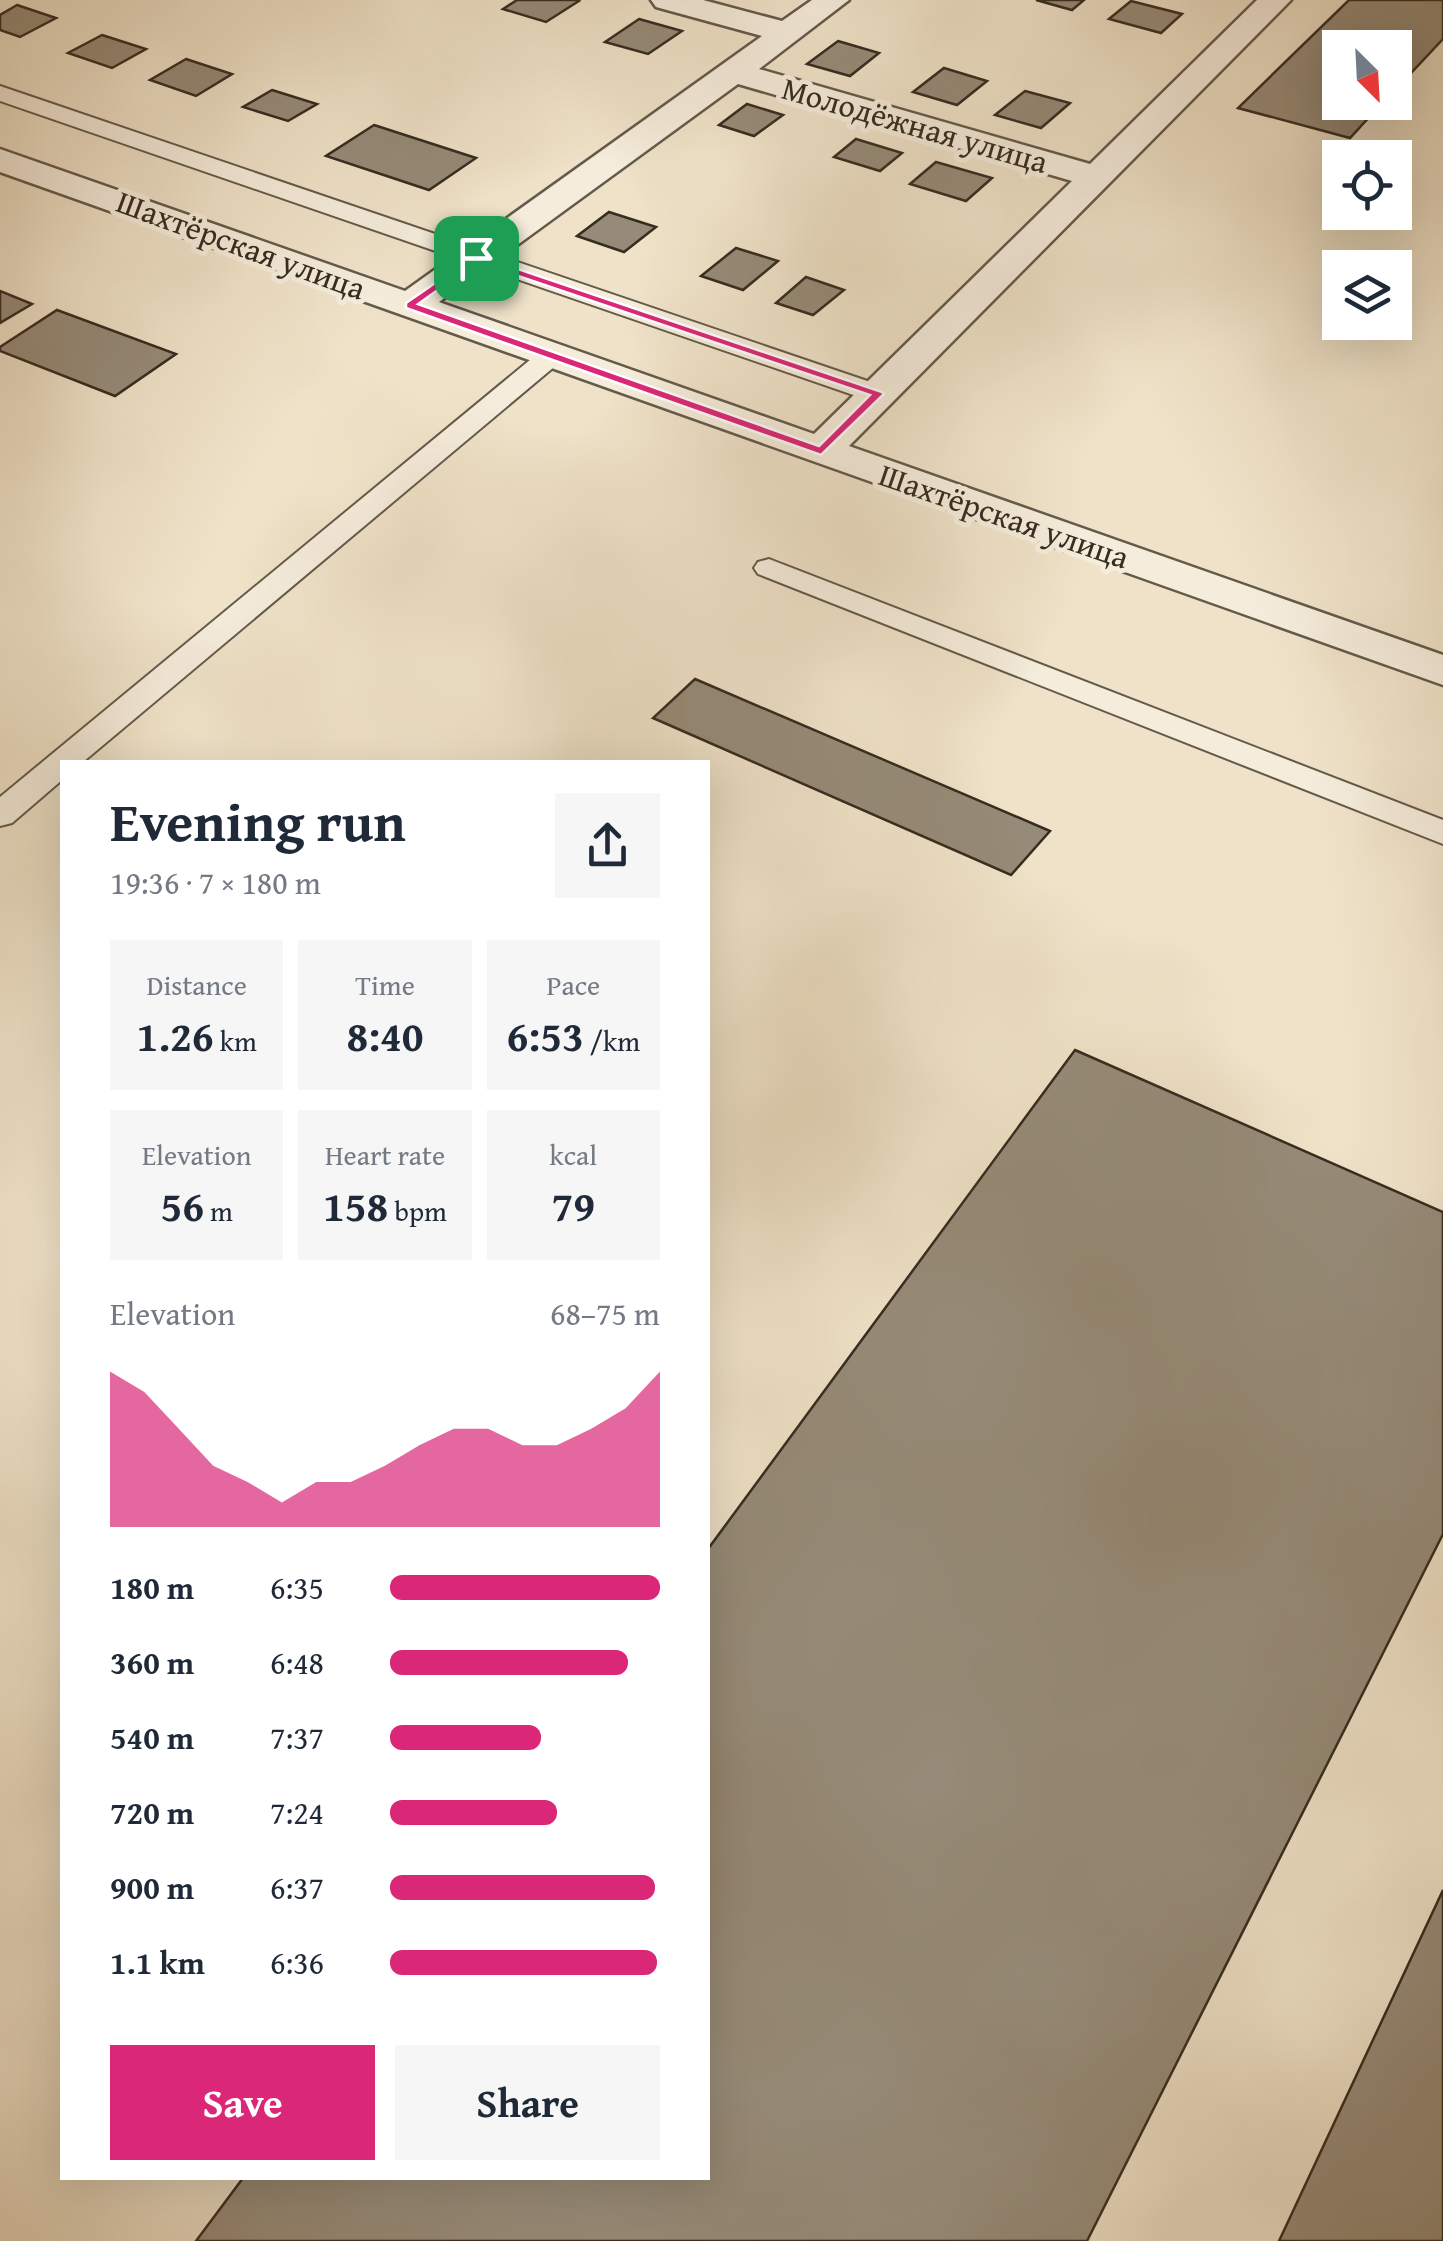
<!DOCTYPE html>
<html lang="en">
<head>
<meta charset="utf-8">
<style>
	:root { --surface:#fff; --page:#f6f6f7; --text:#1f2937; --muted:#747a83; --accent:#db2777 }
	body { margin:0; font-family:"Gentium Book Plus",serif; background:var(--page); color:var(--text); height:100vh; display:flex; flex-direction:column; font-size:38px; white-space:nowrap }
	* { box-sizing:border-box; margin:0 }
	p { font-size:32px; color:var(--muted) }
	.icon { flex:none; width:55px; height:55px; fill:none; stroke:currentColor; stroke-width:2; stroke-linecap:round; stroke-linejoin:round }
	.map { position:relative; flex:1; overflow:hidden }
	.sheet { position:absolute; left:60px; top:760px; width:650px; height:1420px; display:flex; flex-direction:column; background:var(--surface); border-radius:0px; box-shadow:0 10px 40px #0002 }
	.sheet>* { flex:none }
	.needle { width:65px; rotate:156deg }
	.buttons { position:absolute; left:1322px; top:30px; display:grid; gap:20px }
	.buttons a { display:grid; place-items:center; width:90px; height:90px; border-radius:0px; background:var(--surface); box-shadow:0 10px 40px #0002; font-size:50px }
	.pin { position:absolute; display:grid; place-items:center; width:85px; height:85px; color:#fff; margin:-42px; border-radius:20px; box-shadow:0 5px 15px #0006 }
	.round { display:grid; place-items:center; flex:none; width:105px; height:105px; border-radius:0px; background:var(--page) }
	.overview { display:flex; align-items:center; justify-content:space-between; height:170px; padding:0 50px }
	h1 { font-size:55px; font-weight:700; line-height:75px }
	.figures { display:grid; grid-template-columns:repeat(3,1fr); gap:15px; height:170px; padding:10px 50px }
	.figures div { display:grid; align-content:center; border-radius:0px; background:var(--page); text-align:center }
	.figures b { font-size:42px; font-weight:700 }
	.figures small { font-size:28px; font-weight:400 }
	.figures p { font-size:28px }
	.chart { height:280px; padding:20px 50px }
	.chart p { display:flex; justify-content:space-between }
	.chart svg { width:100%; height:180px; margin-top:10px; fill:var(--accent); opacity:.7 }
	.action { display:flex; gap:20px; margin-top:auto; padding:20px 50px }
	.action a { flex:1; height:115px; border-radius:0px; background:var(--accent); color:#fff; font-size:40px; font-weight:700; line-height:115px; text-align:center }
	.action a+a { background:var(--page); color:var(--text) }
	ul { padding:0 50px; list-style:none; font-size:32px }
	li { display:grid; grid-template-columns:160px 120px 1fr; align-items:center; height:75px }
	li i { height:25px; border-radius:12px; background:var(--accent) }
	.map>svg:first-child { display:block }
</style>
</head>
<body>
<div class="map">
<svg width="1443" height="2241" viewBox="0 0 1443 2241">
	<rect width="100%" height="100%" fill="#efe2c8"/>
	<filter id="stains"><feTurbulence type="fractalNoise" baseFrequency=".002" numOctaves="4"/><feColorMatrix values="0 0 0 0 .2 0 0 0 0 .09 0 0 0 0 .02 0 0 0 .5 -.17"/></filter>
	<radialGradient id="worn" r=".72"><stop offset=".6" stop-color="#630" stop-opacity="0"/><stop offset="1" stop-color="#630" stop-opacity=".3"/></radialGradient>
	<!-- building -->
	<path fill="#968b78" stroke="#362c21" stroke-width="2.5" d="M517,0H577L579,1L546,22L503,9Z
		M1036,0H1084L1072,10Z
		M1349,0H1443V39L1395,90V48H1340V102H1383L1350,138L1238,108Z
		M1131,1L1182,14L1161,33L1109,19Z
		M17,5L56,18L20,37L0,30V15Z
		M639,19L682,31L648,54L605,42Z
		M102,35L146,49L112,68L68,53Z
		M838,41L879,53L850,76L807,64Z
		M186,59L232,74L196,96L150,80Z
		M944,68L987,81L957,105L913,92Z
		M272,90L317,104L288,121L243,107Z
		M1025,91L1070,103L1041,128L995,115Z
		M747,104L783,115L754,136L719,125Z
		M374,125L476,158L429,190L326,156Z
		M856,139L902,153L880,171L834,157Z
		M936,162L992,178L966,201L910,184Z
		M609,212L656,227L624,252L577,236Z
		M736,248L778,261L743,290L701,276Z
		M806,277L844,290L813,315L776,303Z
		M0,291L32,304L0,323Z
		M57,310L176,354L115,396L0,351V347Z
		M695,679L1050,831L1011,875L653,718Z
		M1075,1050L1443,1212V1534L1087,2241H196L243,2178H708V1549Z
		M1443,1890V2241H1279Z"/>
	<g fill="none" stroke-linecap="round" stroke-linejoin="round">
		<!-- lane casing -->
		<g stroke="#645a4b" stroke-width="4">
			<path id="lane" d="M0,86L888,388L892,394L888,400H868L0,101Z
				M551,348L560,350L564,356L560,362L83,762H62V780L12,823L0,826V797L542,350Z
				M769,559L1443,820V844L758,574L754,568L758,562Z"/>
		</g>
		<!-- street casing -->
		<g stroke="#645a4b" stroke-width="5">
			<path id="street" d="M651,0H703L782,21L812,0H849L759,69L1090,164L1257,0H1291L849,446L1443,655V685L0,172V149L405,291L762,36L656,7ZM738,84L1072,181L814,434L439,302Z"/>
		</g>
		<!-- lane -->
		<use href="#lane" fill="#f5ecdb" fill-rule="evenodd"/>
		<!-- street -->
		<use href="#street" fill="#f5ecdb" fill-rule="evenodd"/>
	</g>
	<!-- route -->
	<path fill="#db2777" stroke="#fff" stroke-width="2.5" fill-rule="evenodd" d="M476,255L882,392L884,394L821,455L406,308V303ZM477,262L870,395L819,446L418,304Z"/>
	<g text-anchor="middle" stroke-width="10" stroke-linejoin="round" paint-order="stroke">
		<!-- far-street labels -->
		<g font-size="32" fill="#362c21" stroke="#f5ecdb">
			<text transform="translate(915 125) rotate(16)" y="11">Молодёжная улица</text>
			<text transform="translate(241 245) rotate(20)" y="11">Шахтёрская улица</text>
			<text transform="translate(1004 516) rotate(19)" y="11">Шахтёрская улица</text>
		</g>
	</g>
	<rect width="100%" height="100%" filter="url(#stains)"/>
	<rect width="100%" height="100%" fill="url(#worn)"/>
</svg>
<div class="buttons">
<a><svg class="needle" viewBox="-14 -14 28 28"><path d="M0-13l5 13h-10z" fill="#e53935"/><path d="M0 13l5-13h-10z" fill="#747a83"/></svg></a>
<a><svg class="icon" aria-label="locate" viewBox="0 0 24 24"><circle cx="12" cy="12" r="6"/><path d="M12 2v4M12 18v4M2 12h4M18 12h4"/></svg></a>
<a><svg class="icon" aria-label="layers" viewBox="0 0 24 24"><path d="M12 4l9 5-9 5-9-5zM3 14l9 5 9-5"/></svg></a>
</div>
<div class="pin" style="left:476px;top:258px;background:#1e9e55"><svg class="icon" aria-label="arrive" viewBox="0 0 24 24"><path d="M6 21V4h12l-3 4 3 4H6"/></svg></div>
<section class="sheet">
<div class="overview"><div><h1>Evening run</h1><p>19:36 · 7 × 180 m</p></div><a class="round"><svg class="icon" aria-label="share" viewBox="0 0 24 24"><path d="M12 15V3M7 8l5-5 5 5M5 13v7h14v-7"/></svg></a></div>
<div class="figures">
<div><p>Distance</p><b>1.26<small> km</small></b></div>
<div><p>Time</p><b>8:40</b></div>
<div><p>Pace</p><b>6:53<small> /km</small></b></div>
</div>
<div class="figures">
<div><p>Elevation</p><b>56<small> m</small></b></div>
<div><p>Heart rate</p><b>158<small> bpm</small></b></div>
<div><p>kcal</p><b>79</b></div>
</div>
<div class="chart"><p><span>Elevation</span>68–75 m</p>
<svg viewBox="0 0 160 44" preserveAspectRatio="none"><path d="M0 44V6L10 11L20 20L30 29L40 33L50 38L60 33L70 33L80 29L90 24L100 20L110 20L120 24L130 24L140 20L150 15L160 6V44z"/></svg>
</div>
<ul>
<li><b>180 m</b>6:35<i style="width:100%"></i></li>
<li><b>360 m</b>6:48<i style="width:88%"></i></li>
<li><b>540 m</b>7:37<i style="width:56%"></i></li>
<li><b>720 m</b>7:24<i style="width:62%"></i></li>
<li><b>900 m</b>6:37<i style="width:98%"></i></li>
<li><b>1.1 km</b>6:36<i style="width:99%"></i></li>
</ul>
<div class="action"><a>Save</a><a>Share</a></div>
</section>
</div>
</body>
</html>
